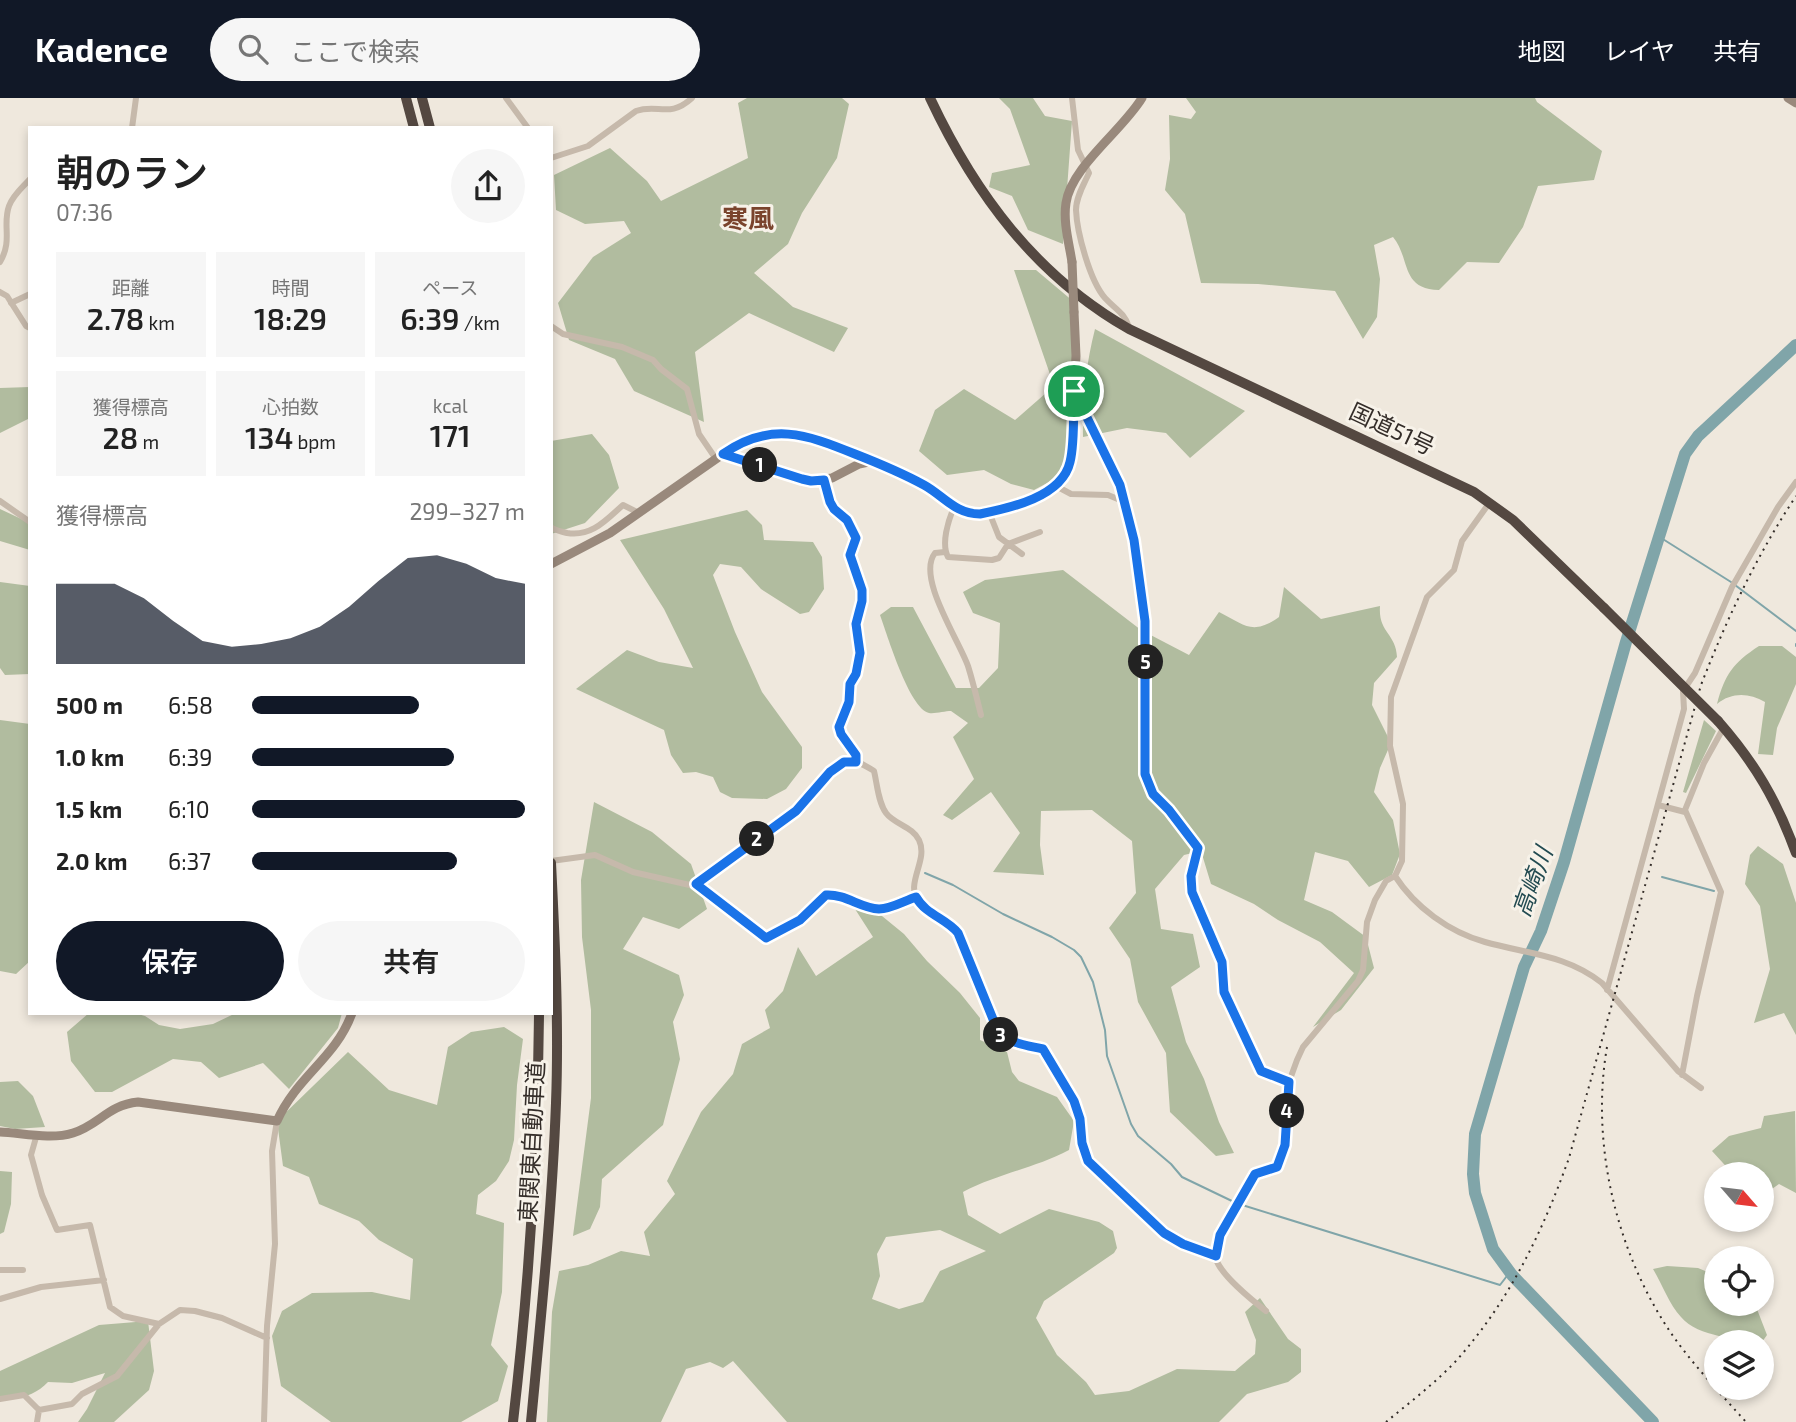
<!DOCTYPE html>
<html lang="ja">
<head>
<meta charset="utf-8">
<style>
	:root { --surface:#fff; --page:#f6f6f6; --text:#222; --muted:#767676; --accent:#111827 }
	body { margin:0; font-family:"Exo 2","Noto Sans JP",sans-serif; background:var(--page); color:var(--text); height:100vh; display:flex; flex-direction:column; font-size:26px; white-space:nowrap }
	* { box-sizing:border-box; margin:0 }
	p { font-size:23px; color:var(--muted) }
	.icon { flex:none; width:38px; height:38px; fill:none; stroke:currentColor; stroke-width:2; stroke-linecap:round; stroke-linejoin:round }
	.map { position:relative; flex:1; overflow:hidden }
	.details { position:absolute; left:28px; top:28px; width:525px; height:889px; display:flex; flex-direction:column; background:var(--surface); border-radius:0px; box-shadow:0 4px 10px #0003 }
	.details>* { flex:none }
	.needle { width:46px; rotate:118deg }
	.fabs { position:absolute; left:1704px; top:1064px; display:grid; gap:14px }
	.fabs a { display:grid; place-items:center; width:70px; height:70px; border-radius:50%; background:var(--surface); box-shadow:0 4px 10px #0003; font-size:35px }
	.pin { position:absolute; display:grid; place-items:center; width:60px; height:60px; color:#fff; margin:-30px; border:4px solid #fff; border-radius:50%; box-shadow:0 2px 7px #0007 }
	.km { position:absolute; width:35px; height:35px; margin:-18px; border-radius:50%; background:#222; color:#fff; font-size:19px; line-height:35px; text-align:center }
	.round { display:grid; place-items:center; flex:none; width:74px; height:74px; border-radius:37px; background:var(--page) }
	.headline { display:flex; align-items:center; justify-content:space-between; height:119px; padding:0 28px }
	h1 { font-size:38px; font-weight:600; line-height:52px }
	.figures { display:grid; grid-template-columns:repeat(3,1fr); gap:10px; height:119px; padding:7px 28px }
	.figures div { display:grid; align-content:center; border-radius:0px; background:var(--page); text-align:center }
	.figures b { font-size:30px; font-weight:600 }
	.figures small { font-size:19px; font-weight:400 }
	.figures p { font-size:19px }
	.chart { height:196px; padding:14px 28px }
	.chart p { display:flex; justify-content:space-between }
	.chart svg { width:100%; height:126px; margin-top:7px; fill:var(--accent); opacity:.7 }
	.button { display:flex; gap:14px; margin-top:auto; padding:14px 28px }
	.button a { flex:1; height:80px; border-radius:42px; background:var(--accent); color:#fff; font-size:28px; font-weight:600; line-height:80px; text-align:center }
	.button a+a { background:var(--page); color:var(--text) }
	ul { padding:0 28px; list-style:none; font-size:23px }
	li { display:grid; grid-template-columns:112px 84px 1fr; align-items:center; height:52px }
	li i { height:18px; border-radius:9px; background:var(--accent) }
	header { display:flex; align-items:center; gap:42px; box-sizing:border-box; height:98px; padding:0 35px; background:var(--accent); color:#fff }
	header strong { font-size:33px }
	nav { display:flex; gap:38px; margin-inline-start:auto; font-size:24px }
	.search { width:490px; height:63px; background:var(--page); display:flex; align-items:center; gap:18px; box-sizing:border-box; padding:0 24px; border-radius:38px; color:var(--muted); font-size:26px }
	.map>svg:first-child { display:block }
</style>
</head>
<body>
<header>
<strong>Kadence</strong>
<div class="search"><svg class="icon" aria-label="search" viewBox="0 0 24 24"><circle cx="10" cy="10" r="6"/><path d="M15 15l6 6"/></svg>ここで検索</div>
<nav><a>地図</a><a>レイヤ</a><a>共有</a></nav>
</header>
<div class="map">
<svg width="1796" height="1324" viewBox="0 0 1796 1324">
	<rect width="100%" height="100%" fill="#efe8dd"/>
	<!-- green -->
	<path fill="#b1bc9f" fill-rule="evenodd" d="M747,0H842L849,6L837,60L802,115L788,146L754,175L793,209L848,230L834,254L749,215L695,254L704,324L634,293L615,261L569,242L558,205L593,159L631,135L624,123L585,126L556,112L554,77L610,50L647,83L661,103L748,60L738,5Z
		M999,0H1033L1045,18L1072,23L1063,146L1028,132L1012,98L989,89L992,75L1030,67L1010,11Z
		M1186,0H1535L1537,4L1602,53L1594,82L1538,88L1523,129L1499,165L1467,164L1439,192C1400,191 1411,161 1393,139L1374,147L1380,181L1377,219L1363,241L1335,193L1258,186L1201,185L1185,116L1165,92L1170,61L1169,17L1191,21L1196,14Z
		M1014,172H1036L1074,204L1068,374L1034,392L1011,386L984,372L947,377L919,353L935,312L964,291L1015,322L1054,288Z
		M1095,231L1245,313L1190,360L1166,335L1127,330L1083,339C1082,303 1086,266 1095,231Z
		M30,289V320L0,335V290Z
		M592,336L609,357L619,390L585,425L551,436V343Z
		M0,411L30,425V452L0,443Z
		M747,412L762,427L764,442L813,444L822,459L824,491L809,514L800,516L761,491L741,469L720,466L713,477L735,534L762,594L802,649V670L786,691L767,701L732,700L720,694L713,679L696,674L683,675L671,657L664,632L576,591L627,552L659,564L693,570L664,511L620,442Z
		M1063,472L1141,532L1189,557L1219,514C1245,527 1252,538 1279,519L1284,489L1321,521L1380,508C1378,535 1396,535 1397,559L1374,585L1372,607L1391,645L1380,670L1374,694L1393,722L1400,756L1392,777L1369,789L1348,763L1315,754L1304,802L1332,814L1366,839L1374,870L1341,912L1313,929L1354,875L1320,844L1278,822L1254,806L1211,786L1201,753L1184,757L1155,791L1161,831L1193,836L1200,869L1171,889L1186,944L1204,981L1219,1024L1234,1055L1216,1058L1170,1014L1166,955L1138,904L1130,861L1109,830L1136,795L1132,743L1092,712L1041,713L1040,747L1044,777L993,774L1020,735L991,694L952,722L943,717L974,681L953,639L968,625L951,613C945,613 935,616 929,615C909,610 887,536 880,517L891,509H913L956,590H979L998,570L1000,525L973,515L963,494L985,482Z
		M0,484L30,488V576L5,577L0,570Z
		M1759,548H1782L1796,559V586L1777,630L1773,657L1758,656L1765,604C1749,595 1732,594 1717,606C1725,576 1733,565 1759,548Z
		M0,622L30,626V863L16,876L0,873Z
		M1704,622L1716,633L1686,695L1683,694Z
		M594,704L652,734L691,766L707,811L679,831L643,819L623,851L679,877L684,897L673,924L680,961L663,1027L602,1081L600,1109L590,1131L573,1138L591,1000V912L582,839L581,782Z
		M1758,748L1783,766L1796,805V937L1784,915L1754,925L1770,871L1760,808L1745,786L1750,757Z
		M871,809L904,836L927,863L960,895L980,920V942L1007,954L1012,974L1019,983L1057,999L1074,1023L1069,1052C1035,1070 997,1076 963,1094L968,1117L1000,1136L1049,1111L1099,1124L1113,1133L1117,1150L1114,1155L1044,1203L1036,1220L1057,1257L1086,1284L1095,1297L1129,1293L1177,1271L1235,1273L1255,1256L1256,1242L1245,1214L1260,1200L1288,1241L1301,1251V1274L1288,1284L1247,1296L1219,1324H787L733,1263L723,1270L710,1264L686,1271L661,1324H547L552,1214L559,1173L588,1167L621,1153L650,1158L644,1134L675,1096L667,1083L701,1014L733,976L742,946L770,930L765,912L783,893L798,849L816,878L873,839L855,811ZM940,1132L986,1153L940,1173L923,1204L899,1211L872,1201L880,1178L877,1156L886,1139Z
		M89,915H134L145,918L159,927L180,931L213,926L236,915H342L338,930L289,991L263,965L219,980L201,964L173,961L112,994H95L71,963L67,934Z
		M504,929L523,941L517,987L514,1042L509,1063L496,1083L478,1097L476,1116L504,1125L502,1194L491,1247L508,1268L498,1303L461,1324H331L281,1288L272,1238L282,1213L312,1195L372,1194L410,1202L413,1161L379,1142L359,1123L319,1106L309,1079L283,1068L277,1023L348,954L389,992L437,1007L448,949L471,934Z
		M18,983L33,998L45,1029L15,1031L0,1028V984Z
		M1795,1013L1796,1095L1779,1086L1762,1098V1076H1733L1712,1053L1729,1038L1761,1030L1764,1018Z
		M0,1073L12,1074L11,1106L4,1134L0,1136Z
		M1667,1168L1698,1170L1717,1178V1206H1755L1767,1237L1762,1244C1737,1240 1699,1240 1681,1219C1669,1206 1662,1186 1653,1171Z
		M148,1223L154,1273L149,1292L114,1324H78L87,1311L105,1275L72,1285L48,1284C34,1298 19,1303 0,1298V1273L99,1227Z"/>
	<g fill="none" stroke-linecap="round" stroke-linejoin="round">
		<!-- stream -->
		<path stroke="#80a5a9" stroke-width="2" d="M1658,438L1731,484
			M1735,487L1796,533
			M1796,546V548
			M925,775L953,787L1003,816L1052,839L1074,852L1081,859L1093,884L1105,932L1107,958L1131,1026L1138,1038L1171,1066L1182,1079L1234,1104
			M1662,779L1714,793
			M1239,1106L1500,1187L1510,1174"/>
		<!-- river -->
		<path stroke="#80a5a9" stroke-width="12" d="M1653,1324L1512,1177L1493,1151L1475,1095L1473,1076L1475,1036L1524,869L1541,833L1564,764L1626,544L1685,356L1698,338L1796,247"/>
		<!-- street -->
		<path stroke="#c6b9ab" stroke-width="6" d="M506,0L528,30
			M1072,0L1078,52L1089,75C1084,86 1076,99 1076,112C1077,135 1090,183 1105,200C1115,211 1124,214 1129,229
			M132,30L136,0
			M551,60L588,48L636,13C658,5 669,21 692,0
			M0,164C13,142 2,127 9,108C13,97 22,90 30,81
			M0,194L7,198L26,228L30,230
			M11,205L30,196
			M551,228L563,236L622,249L653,262L661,271L687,291L699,336L716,361
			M1075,294L1120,387L1134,441L1145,523V676L1152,696L1169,713L1198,750L1191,778L1192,794L1222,864L1224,894L1261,973L1289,984
			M824,382L834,411L847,422L857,440L850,457L856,469L862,492V503L856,526L860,555L856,576L850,586L849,604L839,629L841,636L856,657V664
			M1056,388L1071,396L1108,397L1125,404
			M0,403L30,424
			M954,409C948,423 941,446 948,459L992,462L999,460L1008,446L1040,434
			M989,414L999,439L1022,456
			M551,429C556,433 560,433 567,435C592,439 606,422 623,407L639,415
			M945,454L935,455C916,479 959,542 968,568C973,584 977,601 981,617
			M1658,707L1685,714
			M551,763L595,757L633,774L694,788C732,759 777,734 809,698C818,688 830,669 844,664C854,660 866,668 874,673C877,685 878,704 886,715C894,726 913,729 919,742C929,763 904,785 919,805C929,819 948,822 958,835L997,931C1008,946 1026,947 1043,951L1074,1003L1080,1021L1082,1045L1088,1063L1164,1135L1183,1146L1216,1158
			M1395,778C1415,809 1449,834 1485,844C1528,856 1567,857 1602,885L1678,973L1701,990
			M696,786L766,840L800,822L826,797C846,796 860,810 879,811C891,811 904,803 916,799
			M1607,892L1684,611L1683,593L1695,575L1732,489L1778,409L1796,384
			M1682,977L1697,898L1721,794L1685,712L1704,665L1724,629
			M37,1036L31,1057L42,1097L57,1132L90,1127L110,1209L123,1218L159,1226
			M0,1172H23
			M0,1201L41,1189L104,1182
			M1266,1213C1253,1203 1221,1177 1216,1161C1210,1141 1244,1094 1255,1076L1277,1069L1285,1047L1289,984L1297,962L1303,949L1358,883L1363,872L1367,824L1375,802L1386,783L1395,778L1402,763L1403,706L1390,648L1391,599L1427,499L1454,472L1462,443L1490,404
			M0,1301L24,1297L39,1312L37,1324
			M39,1312L72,1306L82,1296L117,1278L159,1226L180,1212L195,1213L222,1220L267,1240
			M264,1324L267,1228L275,1146L272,1053L277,1023"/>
		<!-- secondary -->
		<path stroke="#99897c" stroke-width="9" d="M1788,0L1796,5
			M1072,164C1069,145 1063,124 1066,105C1071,69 1122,33 1142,0
			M723,356C776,319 819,341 872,363
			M551,466L610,435L723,356L811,383L832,380L859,366L873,363L925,387L951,408L970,416L995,413L1046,395L1064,378L1070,364L1076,258L1074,214
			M0,1034C22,1035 51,1042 73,1035C99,1027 108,1007 138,1004L277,1023C297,978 336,960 352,915"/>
		<!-- highway -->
		<path stroke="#544841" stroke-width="10" d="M406,0L414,30
			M422,0L430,30
			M930,0C975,96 1036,178 1129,231L1474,394L1513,422L1604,510
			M1718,623C1755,665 1777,703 1796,755
			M513,1324C529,1187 538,1053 539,915
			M531,1324C541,1218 552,1112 556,1005C559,925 555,845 551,765"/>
		<!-- rail -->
		<path stroke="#342d29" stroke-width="2" stroke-dasharray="2 5" stroke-linecap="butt" d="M1607,949C1590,1047 1617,1157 1673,1238C1695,1269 1721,1296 1746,1324
			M1386,1324C1409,1305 1434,1286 1455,1264C1509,1204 1542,1135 1569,1060L1701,587C1727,520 1757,457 1796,398"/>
		<!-- secondary-bridge -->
		<path stroke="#99897c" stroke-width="9" d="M1072,164L1074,214"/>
		<!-- highway-bridge -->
		<path stroke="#544841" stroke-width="10" d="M1604,510L1718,623"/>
	</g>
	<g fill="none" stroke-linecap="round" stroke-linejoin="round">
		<!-- route casing -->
		<g stroke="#fff" stroke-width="14">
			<path id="route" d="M1074,293L1120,387L1134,442L1145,523V676L1153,696L1169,712L1198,750L1191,778L1192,794L1222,864L1224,894L1261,973L1289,984L1285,1047L1277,1069L1255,1076L1220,1137L1216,1158L1183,1146L1164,1135L1088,1063L1082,1045L1080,1021L1074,1003L1043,951C1026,947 1008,946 997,931L958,835C946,820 926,817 916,799C904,803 891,811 879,811C860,810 846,796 826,797L800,822L766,840L696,786L796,713L830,674L844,664H856V657L841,636L839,629L849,604L850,586L856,576L860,555L856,526L862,503V492L850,457L856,440L847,422L834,411L830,404L824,382L811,383L802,381L723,356C770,323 806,336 855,356C878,365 902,375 924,387C944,398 955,416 980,416C1010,410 1062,399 1070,364C1075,344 1073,314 1074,293Z"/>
		</g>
		<!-- route -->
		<use href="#route" stroke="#1a73e8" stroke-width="9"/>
	</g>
	<g text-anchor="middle" stroke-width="6" stroke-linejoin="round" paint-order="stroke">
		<!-- street labels -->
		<g font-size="23" fill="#342d29" stroke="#f7f2e9">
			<text transform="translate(1392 331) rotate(25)" y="8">国道51号</text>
			<text transform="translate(532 1044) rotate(-87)" y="8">東関東自動車道</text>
		</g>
		<!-- water labels -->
		<g font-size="24" font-style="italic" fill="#234b51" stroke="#f7f2e9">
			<text transform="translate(1533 784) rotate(-70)" y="8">高崎川</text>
		</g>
		<!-- quarter labels -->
		<g font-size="26" font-weight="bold" fill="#7a432c" stroke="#f7f2e9">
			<text x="748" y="130">寒風</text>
		</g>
	</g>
</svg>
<div class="fabs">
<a><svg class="needle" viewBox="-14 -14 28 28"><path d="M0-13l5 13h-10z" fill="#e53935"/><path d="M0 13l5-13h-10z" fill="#767676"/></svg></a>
<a><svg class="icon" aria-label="locate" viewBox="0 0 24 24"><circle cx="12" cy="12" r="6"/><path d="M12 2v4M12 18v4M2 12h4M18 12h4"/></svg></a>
<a><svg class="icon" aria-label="layers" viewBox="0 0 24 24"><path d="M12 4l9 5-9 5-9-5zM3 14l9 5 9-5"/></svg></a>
</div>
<div class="pin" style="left:1074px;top:293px;background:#1e9e55"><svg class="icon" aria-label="arrive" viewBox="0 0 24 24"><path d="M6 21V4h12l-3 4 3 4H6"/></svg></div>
<b class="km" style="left:760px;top:367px">1</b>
<b class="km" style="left:757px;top:741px">2</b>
<b class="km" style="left:1001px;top:937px">3</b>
<b class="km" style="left:1287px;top:1013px">4</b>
<b class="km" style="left:1146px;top:564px">5</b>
<section class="details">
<div class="headline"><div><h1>朝のラン</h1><p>07:36</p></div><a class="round"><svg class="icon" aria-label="share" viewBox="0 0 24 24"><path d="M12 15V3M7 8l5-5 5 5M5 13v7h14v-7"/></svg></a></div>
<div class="figures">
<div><p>距離</p><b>2.78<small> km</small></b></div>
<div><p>時間</p><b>18:29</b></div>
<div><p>ペース</p><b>6:39<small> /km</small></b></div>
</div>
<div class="figures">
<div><p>獲得標高</p><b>28<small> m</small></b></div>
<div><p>心拍数</p><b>134<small> bpm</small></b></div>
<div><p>kcal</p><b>171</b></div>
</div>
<div class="chart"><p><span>獲得標高</span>299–327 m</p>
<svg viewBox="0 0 160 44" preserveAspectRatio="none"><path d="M0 44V16L10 16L20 16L30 21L40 29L50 36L60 38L70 37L80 35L90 31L100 24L110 15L120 7L130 6L140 9L150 14L160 16V44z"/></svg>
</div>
<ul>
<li><b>500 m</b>6:58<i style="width:61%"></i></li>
<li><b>1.0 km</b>6:39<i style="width:74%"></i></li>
<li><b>1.5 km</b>6:10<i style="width:100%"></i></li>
<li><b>2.0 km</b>6:37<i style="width:75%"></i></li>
</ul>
<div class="button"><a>保存</a><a>共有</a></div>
</section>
</div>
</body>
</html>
